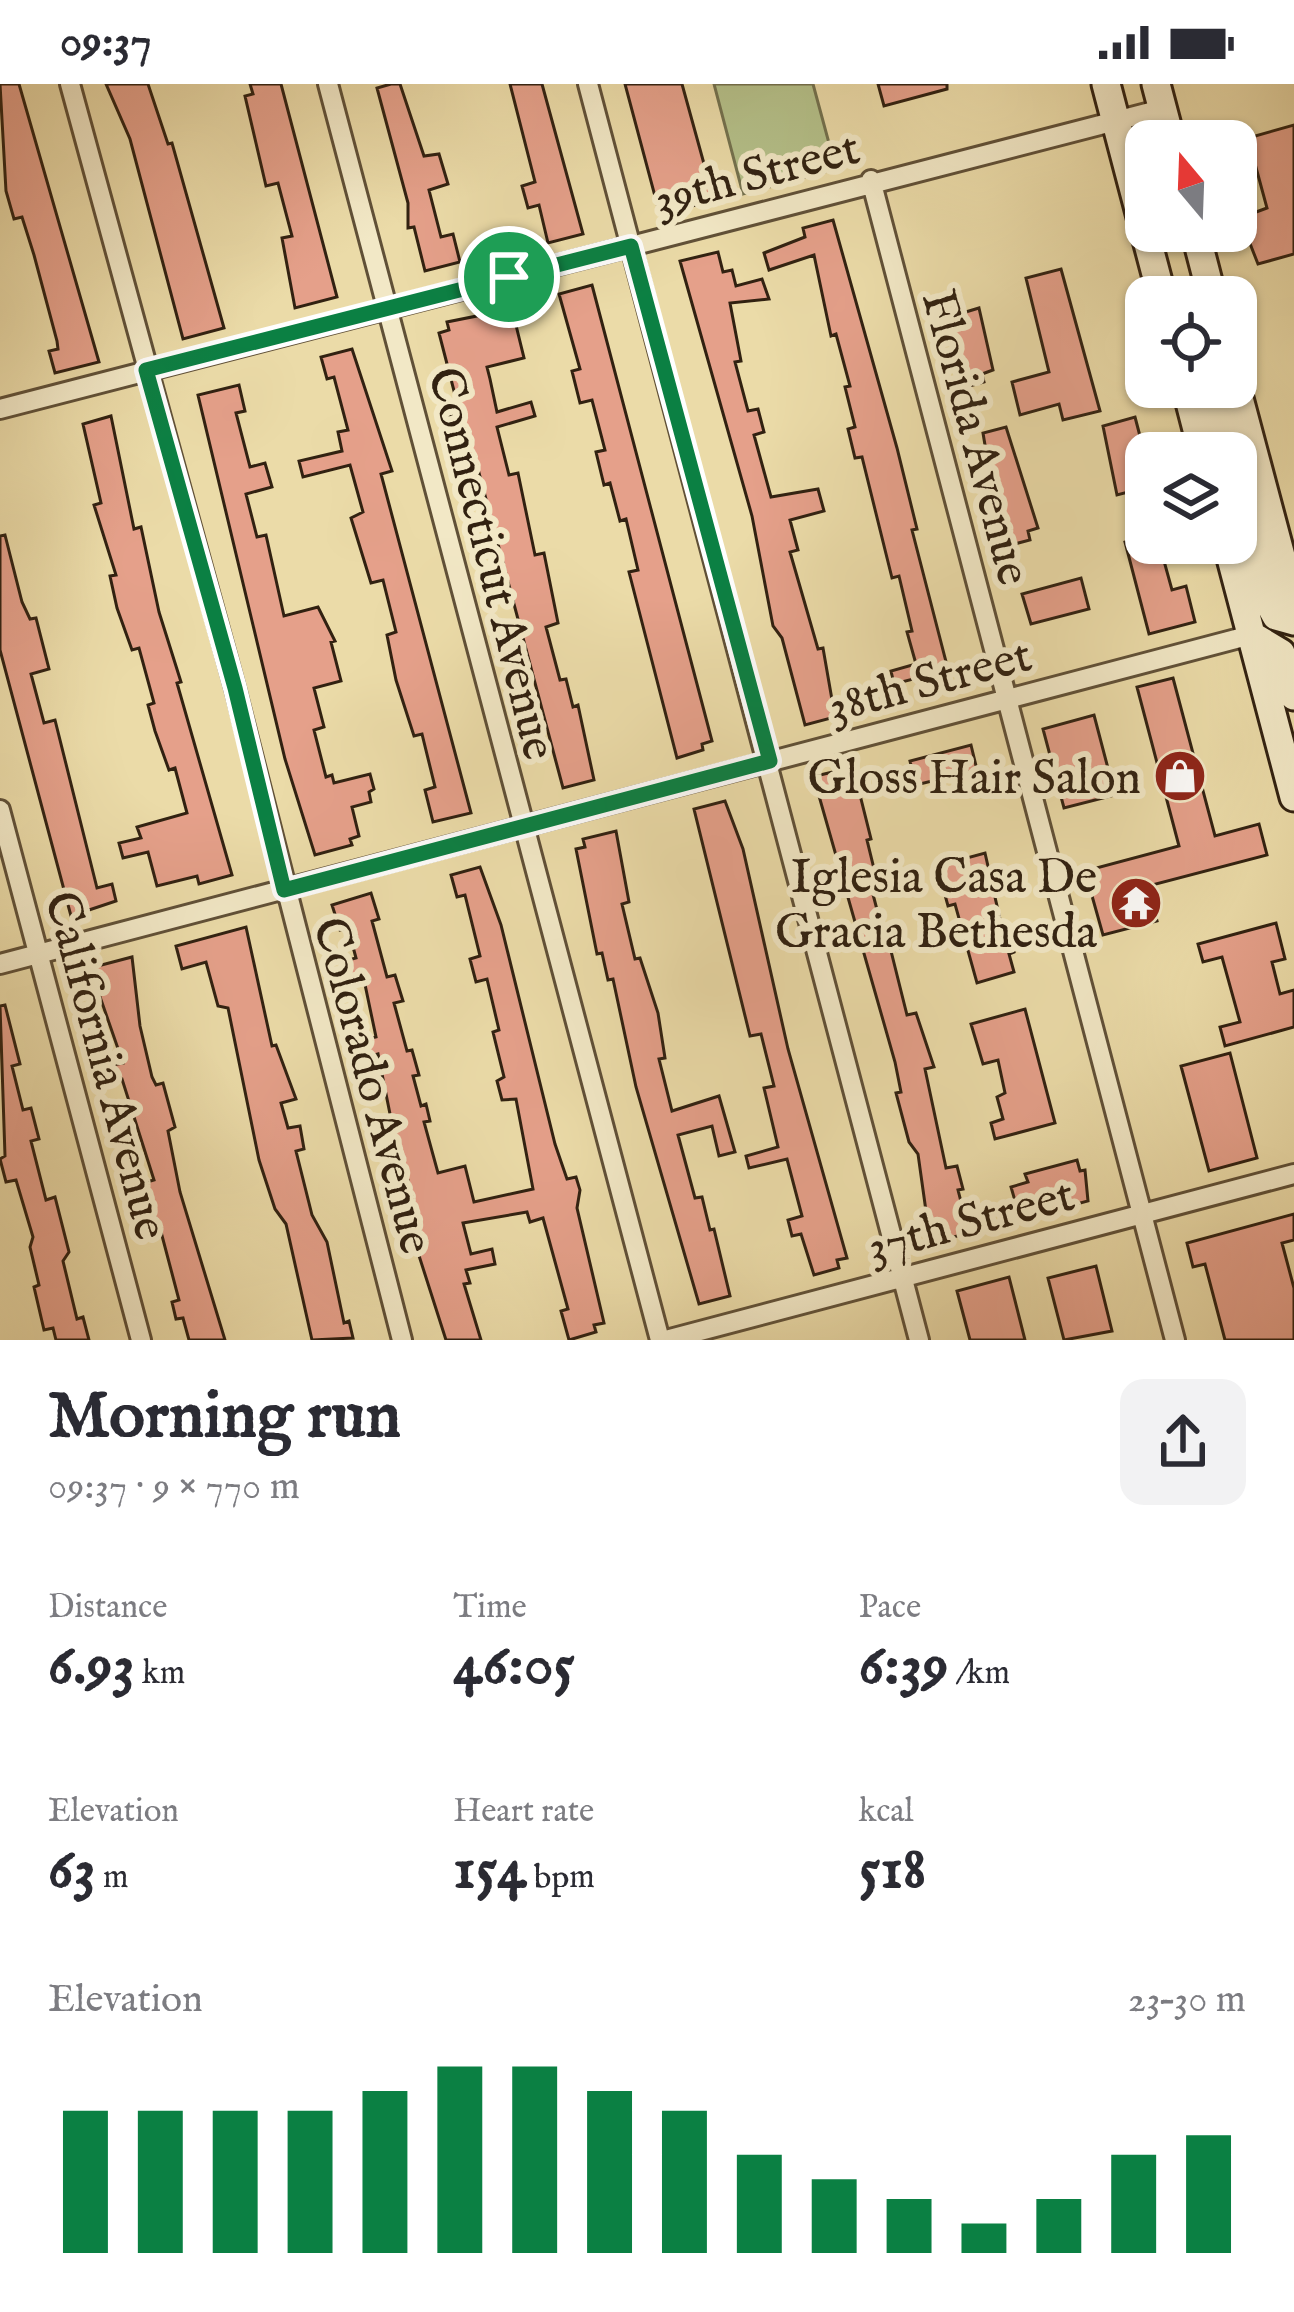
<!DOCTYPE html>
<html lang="en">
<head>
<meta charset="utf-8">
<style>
	:root { --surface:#fff; --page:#f2f2f3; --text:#2b2b33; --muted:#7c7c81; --accent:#0b8043 }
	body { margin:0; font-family:"IM FELL English",serif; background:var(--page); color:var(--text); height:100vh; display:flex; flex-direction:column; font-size:45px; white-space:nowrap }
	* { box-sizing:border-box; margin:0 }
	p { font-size:39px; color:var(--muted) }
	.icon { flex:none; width:66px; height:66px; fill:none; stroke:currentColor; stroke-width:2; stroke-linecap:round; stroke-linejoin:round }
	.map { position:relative; height:1256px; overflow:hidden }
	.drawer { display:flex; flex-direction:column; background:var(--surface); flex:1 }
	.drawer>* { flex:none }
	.needle { width:78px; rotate:341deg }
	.fabs { position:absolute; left:1125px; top:36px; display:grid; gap:24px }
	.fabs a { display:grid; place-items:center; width:132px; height:132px; border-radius:24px; background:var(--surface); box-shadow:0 3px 9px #0004; font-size:60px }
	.pin { position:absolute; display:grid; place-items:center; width:102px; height:102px; color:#fff; margin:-51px; border:6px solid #fff; border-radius:50%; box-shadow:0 3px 12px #0007 }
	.round { display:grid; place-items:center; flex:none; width:126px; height:126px; border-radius:24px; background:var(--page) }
	.head { display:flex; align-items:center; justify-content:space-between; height:204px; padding:0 48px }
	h1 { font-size:66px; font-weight:700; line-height:90px }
	.metrics { display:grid; grid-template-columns:repeat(3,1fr); gap:18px; height:204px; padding:12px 48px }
	.metrics div { display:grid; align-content:center }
	.metrics b { font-size:60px; font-weight:700 }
	.metrics small { font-size:33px; font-weight:400 }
	.metrics p { font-size:33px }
	.chart { height:336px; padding:24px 48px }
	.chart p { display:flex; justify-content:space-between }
	.chart svg { width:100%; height:216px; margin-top:12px; stroke:var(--accent); stroke-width:6 }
	.status { display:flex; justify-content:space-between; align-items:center; height:84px; padding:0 60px; background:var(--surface); direction:ltr }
	.status svg { height:33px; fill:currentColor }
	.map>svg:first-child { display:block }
</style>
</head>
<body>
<div class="status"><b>09:37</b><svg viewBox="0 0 49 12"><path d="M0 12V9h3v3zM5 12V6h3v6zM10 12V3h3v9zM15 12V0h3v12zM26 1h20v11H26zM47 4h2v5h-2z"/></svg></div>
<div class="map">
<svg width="1294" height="1256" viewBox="0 0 1294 1256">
	<rect width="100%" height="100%" fill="#ebdba8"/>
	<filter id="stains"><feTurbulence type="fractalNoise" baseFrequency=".00167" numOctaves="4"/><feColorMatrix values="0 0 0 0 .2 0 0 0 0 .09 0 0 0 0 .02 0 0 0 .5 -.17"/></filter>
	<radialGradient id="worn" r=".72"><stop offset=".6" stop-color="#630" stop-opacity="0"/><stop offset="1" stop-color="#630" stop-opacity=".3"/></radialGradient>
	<!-- green -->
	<path fill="#b5c18a" stroke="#73714e" stroke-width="3" d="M714,0H813L836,85L743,110Z"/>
	<!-- building -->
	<path fill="#e5a08a" stroke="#312111" stroke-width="3" d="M0,0H19L99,278L55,289L49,267L58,265L57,257L34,171L22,133L14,135L6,107Z
		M106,0H148L168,60L172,59L224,244L183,255L130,55Z
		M250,0H281L337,213L295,224L282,154L292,152L278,99L266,102L245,12L253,10Z
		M391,0H400L424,72L439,70L448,100L429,106L441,153L453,150L460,178L425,187L414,143L408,144V119L377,4Z
		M510,0H542L583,150L548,159L539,121L528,124L522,102L535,98Z
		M625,0H682L714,116L660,131Z
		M878,0H947V5L884,22Z
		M1294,41V170L1258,180L1240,134L1267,124L1248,54Z
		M833,136L897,364L917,445L912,446L952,601L921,609L917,594L894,600L891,587L916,580L907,548L912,547L899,492L892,494L862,373L855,374L848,345L855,343L845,303L850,302L836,250L831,252L814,171L769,186L764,169L805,153L803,144Z
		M718,168L723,188L732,186L736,202L762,195L769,215L730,219L741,277L735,278L748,327L758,325L764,348L754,351L771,413L818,405L824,427L790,436L798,466L790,468L818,565L823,564L835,633L805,641L782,554L773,542L752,432L680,177Z
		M1061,185L1100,327L1063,336L1059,320L1020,331L1012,298L1049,288L1026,194Z
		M592,201L712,657L702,660L703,666L677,674L629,488L638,486L626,435L620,437L610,399L604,401L596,368L605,366L592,316L580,319L572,287L580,285L559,210Z
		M979,224L993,286L982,290L984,298L962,304L949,233Z
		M512,225L524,274L487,283L490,295L497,328L531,318L535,332L497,343L509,391L518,389L535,471L544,469L558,539L546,543L560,596L566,595L573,623L578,621L594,696L563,704L478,385L470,378L462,346L453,348L449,333L460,330L439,249L449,246L447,238Z
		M352,265L392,387L381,390L471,729L433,738L425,706L435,703L422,650L414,652L396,596L387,551L396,548L383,496L371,499L351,434L363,428L350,381L303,393L299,377L342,367L338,348L348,346L334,293L327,295L321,273Z
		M239,301L245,327L236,329L250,383L265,379L272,403L246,410L257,453L266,451L284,532L318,523L335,557L331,558L341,597L314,604L324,643L314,646L326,693L332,691L334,699L370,690L374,705L369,708L371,718L352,723L359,752L350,755L352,761L315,771L285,675L198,311Z
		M111,332L134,445L141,443L159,528L181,598L177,599L232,791L199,800L197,792L157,802L148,768L123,774L119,759L141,754L137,743L187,729L175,684L169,686L155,647L148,621L154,619L139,564L132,566L117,524L110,492L116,491L94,421L101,419L83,340Z
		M1135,333L1146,375V470L1161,466L1172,506L1186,502L1195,538L1149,550L1125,458L1140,454L1128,408L1117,411L1103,342Z
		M1006,343L1038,444L1028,447L1030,456L1007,462L983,375L987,373L983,349Z
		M5,451L22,518L30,535L36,534L49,585L31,590L44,639L55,636L97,804L112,800L116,817L71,832L0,566V452Z
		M1081,494L1089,525L1031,540L1022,510Z
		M1173,594L1215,752L1259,740L1267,771L1148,802L1157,837L1103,851L1085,787L1179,762L1137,603Z
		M1094,631L1115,711L1064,724L1043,645Z
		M971,661L977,686L916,701L910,677Z
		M853,683L871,755L867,756L876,793L869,795L882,845L894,842L900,865L891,867L907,931L916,929L934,983L925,985L946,1084L957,1082L963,1105L958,1106L969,1149L938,1157L926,1127L918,1070L909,1058L896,1009L901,1008L895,978L815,698L816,692Z
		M725,717L743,765L788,965L847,1174L837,1176L839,1184L814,1191L801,1150L792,1152L788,1136L802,1132L787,1075L749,1084L746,1072L778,1063L764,1004L774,1002L761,950L750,952L694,725Z
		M616,747L629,818L622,820L635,875L640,874L658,929L665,974L659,975L672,1027L719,1012L735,1068L719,1072L712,1042L678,1051L695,1114L702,1113L710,1146L714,1145L730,1212L699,1220L636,1003L613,895L608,896L602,869L597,870L576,765L585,763L583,755Z
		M985,769L1002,844L1007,843L1014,868L1009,870L1014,888L977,899L955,820L948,822L937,782Z
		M480,783L501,841L555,1060L567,1095L576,1093L580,1106L577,1124L604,1239L594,1241L596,1248L569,1256L561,1227L568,1225L543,1134L530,1138L527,1128L463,1139L471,1170L492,1165L495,1180L466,1186L470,1199L464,1200L481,1256H446L414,1156L422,1154L407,1092L399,1094L395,1076L399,1075L378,970L368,973L364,956L376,953L363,891L345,896L341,878L356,874L348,844L340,846L332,821L371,809L379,835L372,837L387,893L395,891L403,917L394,919L407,967L412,966L419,991L413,992L421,1022L426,1020L430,1037L424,1038L438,1089L465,1082L474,1118L533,1105L516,1015L502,1016L497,997L504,993L493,948L499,946L487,895L476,898L470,875L480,872L465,811L457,813L451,791Z
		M1276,839L1285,875L1272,878L1280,910L1294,906V943L1225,962L1220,943L1240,938L1222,873L1203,878L1198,860Z
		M246,843L272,962L276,961L296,1015L281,1019L288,1044L300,1042L304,1065L296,1067L312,1131L327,1158L344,1239L349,1237L353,1254L312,1256L286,1140L275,1125L259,1076L228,924L218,922L206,878L182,885L176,862Z
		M132,873L140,942L152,993L156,1001L163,999L175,1043L168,1047L180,1108L225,1256H189L183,1234L176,1235L172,1218L179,1216L160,1144L140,1100L154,1096L122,995L115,997L112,981L123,979L90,884Z
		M5,921L20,980L12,982L23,1026L31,1024L39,1055L31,1057L46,1116L55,1113L69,1168L63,1177L77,1235L83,1233L89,1256H56L53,1244L44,1246L34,1203L39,1201L30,1163L33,1153L16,1096L6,1098L0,1075L5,1072L0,922Z
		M1025,925L1055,1039L995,1055L991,1039L1003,1035L997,1013L1005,1009L998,976L983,980L971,940Z
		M1230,969L1257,1074L1209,1087L1181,982Z
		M1077,1076L1080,1087L1085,1086L1088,1117L1036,1131L1034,1123L1018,1127L1011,1103L1028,1098L1025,1090Z
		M1294,1130V1156L1282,1159L1294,1204V1256H1225L1205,1180L1193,1183L1187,1159Z
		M1096,1182L1112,1247L1064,1256L1048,1194Z
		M1009,1193L1025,1256H970L957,1207Z"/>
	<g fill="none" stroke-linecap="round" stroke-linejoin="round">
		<!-- minor casing -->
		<g stroke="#605037" stroke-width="24">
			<path id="minor" d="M70,0L235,604L402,1256
				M328,0L660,1256
				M588,0L919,1256
				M871,96L1175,1256
				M0,325L1162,25
				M0,726L141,1256
				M0,880L1251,551
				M666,1256L1294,1090"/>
		</g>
		<!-- secondary casing -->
		<g stroke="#312111" stroke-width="33">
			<path id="secondary" d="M1106,0L1162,213
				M1156,0L1171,57
				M1195,147L1212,213
				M1186,303L1203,369
				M1212,303L1230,369
				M1236,303L1294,521
				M1236,394L1270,521L1276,532L1294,537
				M1227,459L1294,713
				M1251,551L1281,569L1294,612"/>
		</g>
		<!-- minor -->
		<use href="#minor" stroke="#f2e8c6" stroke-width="18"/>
		<!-- secondary -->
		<use href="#secondary" stroke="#f2e8c6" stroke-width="27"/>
	</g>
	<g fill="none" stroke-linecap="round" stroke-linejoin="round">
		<!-- route casing -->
		<g stroke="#fff" stroke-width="24">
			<path id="route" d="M631,162L770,677L284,806L235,604L146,286Z"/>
		</g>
		<!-- route -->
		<use href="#route" stroke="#0b8043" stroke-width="15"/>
	</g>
	<!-- icons -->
	<defs>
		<g id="shop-disc" transform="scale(2.7)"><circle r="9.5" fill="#8f2418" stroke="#f2e8c6"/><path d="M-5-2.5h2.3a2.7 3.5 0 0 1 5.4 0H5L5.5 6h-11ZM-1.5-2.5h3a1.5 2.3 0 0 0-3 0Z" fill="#fff"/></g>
		<g id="temple-disc" transform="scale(2.7)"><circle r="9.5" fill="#8f2418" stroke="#f2e8c6"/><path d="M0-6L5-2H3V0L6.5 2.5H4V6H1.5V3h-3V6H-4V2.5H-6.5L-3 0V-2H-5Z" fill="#fff"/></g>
	</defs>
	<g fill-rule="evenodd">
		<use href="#shop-disc" x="1180" y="692"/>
		<use href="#temple-disc" x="1136" y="819"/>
	</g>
	<g text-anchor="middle" stroke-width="12" stroke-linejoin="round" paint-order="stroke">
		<!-- street labels -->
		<g font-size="48" fill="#312111" stroke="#f2e8c6">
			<text transform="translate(756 88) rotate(-15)" y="17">39th Street</text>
			<text transform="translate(978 353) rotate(75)" y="17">Florida Avenue</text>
			<text transform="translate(494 479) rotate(76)" y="17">Connecticut Avenue</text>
			<text transform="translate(929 595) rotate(-15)" y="17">38th Street</text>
			<text transform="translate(108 981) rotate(75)" y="17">California Avenue</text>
			<text transform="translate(375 1001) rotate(75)" y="17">Colorado Avenue</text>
			<text transform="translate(970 1135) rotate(-15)" y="17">37th Street</text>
		</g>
		<!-- poi labels -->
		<g font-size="48" fill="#312111" stroke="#f2e8c6" text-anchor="end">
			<text x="1141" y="709">Gloss Hair Salon</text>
			<text x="1097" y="808">Iglesia Casa De<tspan x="1097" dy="55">Gracia Bethesda</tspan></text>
		</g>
	</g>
	<rect width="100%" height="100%" filter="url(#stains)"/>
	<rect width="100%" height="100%" fill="url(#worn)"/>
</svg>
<div class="fabs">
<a><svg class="needle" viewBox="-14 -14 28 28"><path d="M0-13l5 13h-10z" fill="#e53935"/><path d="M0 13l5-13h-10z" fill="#7c7c81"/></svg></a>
<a><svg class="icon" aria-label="locate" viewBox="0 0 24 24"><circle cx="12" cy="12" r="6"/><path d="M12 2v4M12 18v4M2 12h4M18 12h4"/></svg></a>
<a><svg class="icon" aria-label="layers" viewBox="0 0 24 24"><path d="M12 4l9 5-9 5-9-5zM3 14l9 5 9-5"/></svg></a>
</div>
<div class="pin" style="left:509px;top:193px;background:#1e9e55"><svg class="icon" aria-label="arrive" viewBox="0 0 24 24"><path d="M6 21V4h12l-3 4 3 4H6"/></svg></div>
</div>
<section class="drawer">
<div class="head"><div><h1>Morning run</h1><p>09:37 · 9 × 770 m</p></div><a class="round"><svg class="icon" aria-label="share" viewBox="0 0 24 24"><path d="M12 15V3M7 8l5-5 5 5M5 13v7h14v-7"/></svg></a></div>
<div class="metrics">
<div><p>Distance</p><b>6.93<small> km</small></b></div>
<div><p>Time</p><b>46:05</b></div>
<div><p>Pace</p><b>6:39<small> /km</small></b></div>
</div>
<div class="metrics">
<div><p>Elevation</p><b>63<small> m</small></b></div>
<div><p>Heart rate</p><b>154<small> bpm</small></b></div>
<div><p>kcal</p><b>518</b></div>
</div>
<div class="chart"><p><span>Elevation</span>23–30 m</p>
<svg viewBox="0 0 160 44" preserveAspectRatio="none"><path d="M5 44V15M15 44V15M25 44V15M35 44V15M45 44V11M55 44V6M65 44V6M75 44V11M85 44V15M95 44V24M105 44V29M115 44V33M125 44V38M135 44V33M145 44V24M155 44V20"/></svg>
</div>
</section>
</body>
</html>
